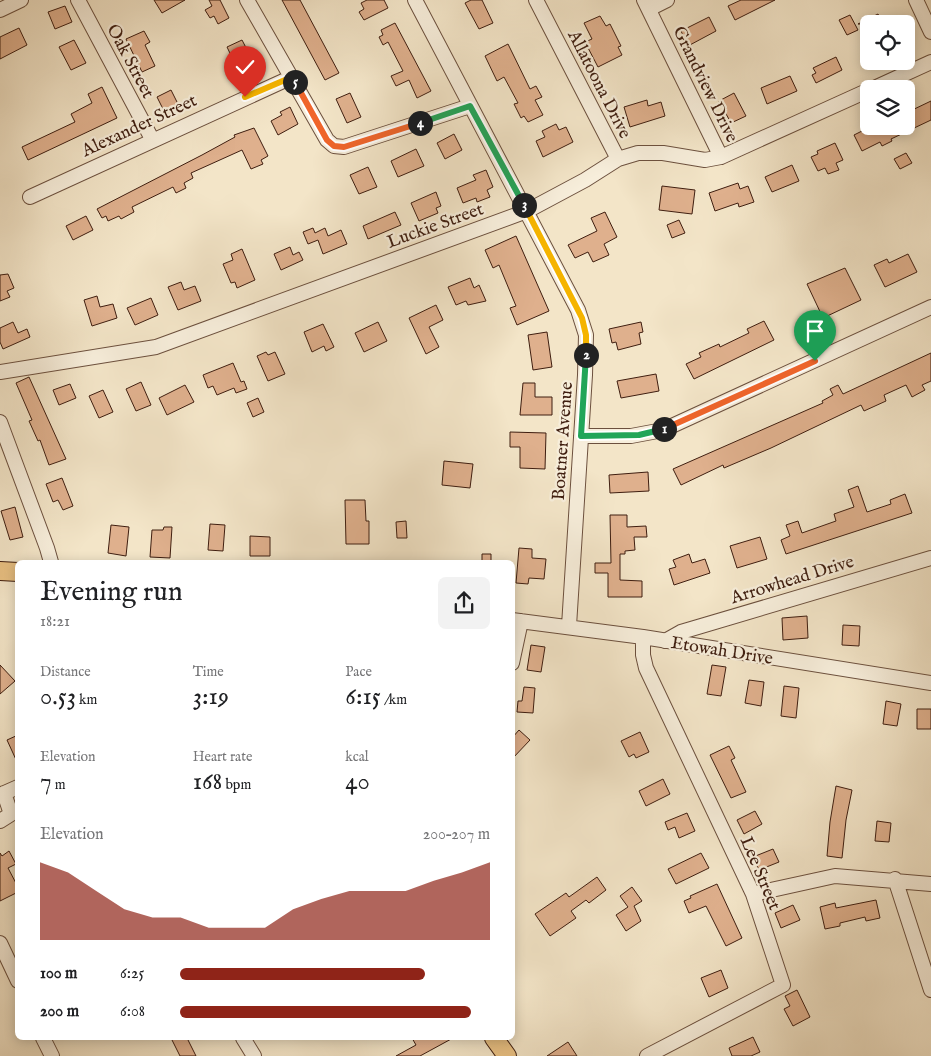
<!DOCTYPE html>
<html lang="en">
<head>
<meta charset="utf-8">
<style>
	:root { --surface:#fff; --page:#f2f2f2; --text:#202124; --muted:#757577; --accent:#8f2418 }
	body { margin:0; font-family:"IM FELL English",serif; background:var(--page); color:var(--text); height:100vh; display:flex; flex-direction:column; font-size:19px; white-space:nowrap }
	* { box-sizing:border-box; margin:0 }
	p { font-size:16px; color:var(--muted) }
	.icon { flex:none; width:28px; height:28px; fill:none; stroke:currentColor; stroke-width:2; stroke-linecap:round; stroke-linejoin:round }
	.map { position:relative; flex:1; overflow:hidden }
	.drawer { position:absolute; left:15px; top:560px; width:500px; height:480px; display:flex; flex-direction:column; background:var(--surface); border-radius:8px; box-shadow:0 2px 12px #0003 }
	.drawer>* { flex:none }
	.fabs { position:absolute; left:860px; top:15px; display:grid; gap:10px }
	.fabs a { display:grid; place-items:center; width:55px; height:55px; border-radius:8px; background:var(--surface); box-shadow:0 2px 12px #0003; font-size:25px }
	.pin { position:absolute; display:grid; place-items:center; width:42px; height:42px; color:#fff; margin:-51px -21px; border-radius:50% 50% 50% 0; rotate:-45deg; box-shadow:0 0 5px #0007 }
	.pin .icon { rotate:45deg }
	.km { position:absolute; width:25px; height:25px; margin:-12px; border-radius:50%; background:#222; color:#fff; font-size:14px; line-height:25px; text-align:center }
	.round { display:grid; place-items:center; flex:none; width:52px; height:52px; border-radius:8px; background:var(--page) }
	.headline { display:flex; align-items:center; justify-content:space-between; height:85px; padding:0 25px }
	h1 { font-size:28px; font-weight:600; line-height:38px }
	.stats { display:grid; grid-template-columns:repeat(3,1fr); gap:8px; height:85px; padding:5px 25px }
	.stats div { display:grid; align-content:center }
	.stats b { font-size:25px; font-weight:600 }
	.stats small { font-size:14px; font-weight:400 }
	.stats p { font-size:14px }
	.chart { height:140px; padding:10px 25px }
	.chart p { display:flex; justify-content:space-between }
	.chart svg { width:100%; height:90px; margin-top:5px; fill:var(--accent); opacity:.7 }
	ul { padding:0 25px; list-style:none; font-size:16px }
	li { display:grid; grid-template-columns:80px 60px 1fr; align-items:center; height:38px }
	li i { height:12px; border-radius:6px; background:var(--accent) }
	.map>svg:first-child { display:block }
</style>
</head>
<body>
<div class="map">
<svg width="931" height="1056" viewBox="0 0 931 1056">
	<rect width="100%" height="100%" fill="#f3e5c8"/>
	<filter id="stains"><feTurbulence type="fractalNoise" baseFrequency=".004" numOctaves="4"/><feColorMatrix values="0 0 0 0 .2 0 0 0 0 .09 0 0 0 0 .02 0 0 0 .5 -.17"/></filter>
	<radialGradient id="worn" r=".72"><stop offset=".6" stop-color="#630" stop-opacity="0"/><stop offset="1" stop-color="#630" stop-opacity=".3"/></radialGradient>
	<!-- building -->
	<path fill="#dfb08d" stroke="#3f1e10" d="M154,0H185L162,13Z
		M209,0H220L229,18L218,24L214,16L210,18L205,10L212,6Z
		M282,0H300L339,73L325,80Z
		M367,0H384L388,8L364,20L359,12L364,9L361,3Z
		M471,0H482L493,23L479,29L465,3Z
		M741,0H775L735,20L728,6Z
		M65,6L72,22L55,29L48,12Z
		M878,14L883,24H858Z
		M850,15L858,30L847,35L839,20Z
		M600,16L606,26L610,24L621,46L618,47L622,55L598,67L585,42L592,39L584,23Z
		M709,17L716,31L688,46L681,31Z
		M395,23L431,91L417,98L409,80L396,86L391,76L403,71L388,42L383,45L379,37L383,35L381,30Z
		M19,28L27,45L0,59V37Z
		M144,31L150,42L145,45L155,66L142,72L126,39Z
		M74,40L86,63L71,70L59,47Z
		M242,40L255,65L239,72L227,47Z
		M508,44L530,89L536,86L542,97L535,100L543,115L528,122L524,116L521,118L514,104L518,103L504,77L497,81L485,56Z
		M836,57L842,70L816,83L812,75L816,73L813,68Z
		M790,76L797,91L767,104L761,88Z
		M102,87L117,118L28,160L22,147L75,122L71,114L92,103L88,94Z
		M171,90L181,110L167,117L157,97Z
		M350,93L361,117L347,123L336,99Z
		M734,93L746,116L731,123L719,101Z
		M647,100L648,106L661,102L665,116L630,127L624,107Z
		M931,101V120L891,139L892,141L882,146L880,142L862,151L854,135L872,126H906V113Z
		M290,107L298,124L278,135L271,121L282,115L280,112Z
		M556,124L559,130L566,127L573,142L543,157L536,141L545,137L542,131Z
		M254,128L268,156L261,160L263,164L251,169L242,150L191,173L193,178L184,183L186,188L176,193L173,187L132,207L134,212L121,219L119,216L108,221L106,216L102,218L97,209L202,155L235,137L234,135Z
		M454,134L462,150L445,159L437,143Z
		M835,143L843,160L836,163L839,170L828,174L825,168L818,171L811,157L818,154L817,151Z
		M416,149L424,166L398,177L391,161Z
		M906,153L912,163L900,169L894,159Z
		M792,165L799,181L772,192L765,177Z
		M368,167L377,187L359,194L350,175Z
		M486,170L493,187L487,190L490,197L477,202L476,198L463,203L457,188L476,180L473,175Z
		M738,183L740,189L748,186L754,202L739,207L738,203L715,211L709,193Z
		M662,186L695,190L692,214L659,210Z
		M436,192L441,206L436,208L438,213L419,221L411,203Z
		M395,212L401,225L368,239L363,226Z
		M605,212L617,237L604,244L609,255L593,262L588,252L575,258L568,245L597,231L591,218Z
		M86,216L93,230L73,240L66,226Z
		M679,220L685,233L672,238L667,225Z
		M313,228L315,233L325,228L328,236L341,230L347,244L323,254L318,240L308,244L303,232Z
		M516,236L549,311L517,325L510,308L516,306L499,265L493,268L485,250Z
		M290,247L293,255L299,252L303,260L281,270L274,254Z
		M242,249L255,280L237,288L235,282L231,283L223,264L233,260L231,254Z
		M908,254L917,272L885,287L874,265L887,259L889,263Z
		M845,268L861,300L823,318L807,284Z
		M8,274L14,288L7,291L10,297L0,301V275Z
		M470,278L474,288L479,285L486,301L468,305L466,301L456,305L448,287Z
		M181,282L184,290L195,286L201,301L178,310L168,287Z
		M97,296L100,307L113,304L117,318L92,326L84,300Z
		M151,298L158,315L135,325L127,308Z
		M436,305L443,320L429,327L439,347L426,354L409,318Z
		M764,321L774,340L694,379L686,364L701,357L699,353L719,344L720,347L749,333L747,329Z
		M13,322L18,333L27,329L30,337L3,349L0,342V328Z
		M378,322L387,341L364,352L355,333Z
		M641,322L643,332L639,333L641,344L618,350L616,342L612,343L609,329Z
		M323,324L334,347L326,351L324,346L312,352L304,332Z
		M547,332L552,367L533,370L528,335Z
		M266,352L268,355L275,352L285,374L268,381L257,356Z
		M931,353V381L922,385L925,390L912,397L906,385L884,395L886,401L864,411L861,405L771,448L724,468L723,465L681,485L673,469L823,403L822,401L833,395L830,389L838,385L843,394Z
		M233,363L241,382L244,381L247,389L236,393L234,388L217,395L213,386L208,388L203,375Z
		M656,374L659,391L621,398L617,381Z
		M29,377L66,459L49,465L40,440L38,441L29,421L32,420L16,383Z
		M141,382L151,405L136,411L126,389Z
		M523,383H535V397H552V415H520Z
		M70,384L76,398L59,405L53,390Z
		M185,385L194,402L167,415L159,398Z
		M103,390L113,412L99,418L89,396Z
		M258,398L264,412L253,417L247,403Z
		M510,432L546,433L545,469L520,468V447H510Z
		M444,461L473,464L470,488L442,485Z
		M648,472L649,491L610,493L609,475Z
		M62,478L73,506L63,510L58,500L53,502L46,484Z
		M858,486L867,512L891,504L890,500L905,494L912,513L786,554L781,540L790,536L786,525L798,521L802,533L836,521L834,514L854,507L848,490Z
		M345,500H365L366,521H369V544H346Z
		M15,507L23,537L10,540L1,511Z
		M610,515H627V527L646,526L647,537H634L635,550L625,551V554H620V580L642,581V597H608V573H595V563H611Z
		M406,521L407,538H397L396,522Z
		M210,524L225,525L223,551L208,550Z
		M111,525L129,527L126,556L108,553Z
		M164,527H172L170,558L150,557L152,530H163Z
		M250,536L270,537V556H250Z
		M760,537L767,559L737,568L730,546Z
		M519,548L532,549V558L546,559L544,579L529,578L528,584L516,583Z
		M482,554H491V562H482Z
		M689,554L692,563L705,559L710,573L674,585L669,569L676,567L673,560Z
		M807,616L808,638L783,640L782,618Z
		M843,625L860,626L859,646L842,645Z
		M531,645L545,647L541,672L527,670Z
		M0,665L15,681L0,694Z
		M712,665L726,667L721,696L707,694Z
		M749,680L764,682L761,706L745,703Z
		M784,686L799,688L796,718L781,716Z
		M524,687L535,688L533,713L517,712L518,701H522Z
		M886,701L901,704L897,726L883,724Z
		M917,709H931V729H917Z
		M519,730L530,740L512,759V738Z
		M640,732L649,752L636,758L634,754L629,757L621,741Z
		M18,735V764L7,740Z
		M729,746L735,758L731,760L746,792L731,798L710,755Z
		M663,779L670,794L646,806L639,791Z
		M836,786L852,790L846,820L842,858L827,856L830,822Z
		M755,811L762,824L744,834L737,820Z
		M687,813L695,831L679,838L675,827L668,830L665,822Z
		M877,821L891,823L889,842L875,841Z
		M773,849L779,862L759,870L753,857Z
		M9,851L16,864L8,868L18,887V892L0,901V853L2,856Z
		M701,853L709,868L676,884L668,869Z
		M597,877L606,890L589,903L586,900L571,911L576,918L550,936L535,914L566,893L569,897Z
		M717,884L742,938L726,946L706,906L689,913L684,901L691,898L690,896Z
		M632,887L642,901L634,906L641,921L626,931L616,915L628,907L620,896Z
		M876,900L880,918L866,921L865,917L840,923V926L825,929L820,907L835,903L836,908Z
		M793,905L800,920L781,928L775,913Z
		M721,970L728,988L709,997L701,978Z
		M797,990L810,1017L793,1026L784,1009L790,1006L785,996Z
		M753,1037L760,1052L751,1056H732L729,1048Z
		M171,1038H187L196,1056H180Z
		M412,1038H453L420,1056H396L416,1045Z
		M568,1042L577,1056H547Z"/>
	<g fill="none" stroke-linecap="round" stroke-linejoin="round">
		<!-- minor casing -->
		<g stroke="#6c503e" stroke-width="16">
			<path id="minor" d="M78,0L152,139
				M247,0L327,140L334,146L344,147L470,106
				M415,0L578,310L586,335L585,375L569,626
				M536,0L618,159
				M644,0L721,157
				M916,0L931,32
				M649,9L667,0
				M0,10L21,0
				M872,89L931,62
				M30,197L292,77
				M0,372L156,347L527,211L585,180L618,159L638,153H663L705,160L721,157L869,90
				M0,422L47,548L51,562
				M581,436H631L663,430L931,307
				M512,620L643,637L931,683
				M643,637V655L646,668L753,894L783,985L647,1056
				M665,641L681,632L931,558
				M512,663L521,621
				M0,795L18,787
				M0,821L11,814L4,793
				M895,879L931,990
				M753,894L835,876L931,884
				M0,943L18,981
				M43,1038L52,1056
				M243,1038L254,1056"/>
		</g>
		<!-- major casing -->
		<g stroke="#3f1e10" stroke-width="20">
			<path id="major" d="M0,571L18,572
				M494,1038L507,1056"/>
		</g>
		<!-- minor -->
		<use href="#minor" stroke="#f7eedb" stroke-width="14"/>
		<!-- major -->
		<use href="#major" stroke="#eac284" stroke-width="18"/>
	</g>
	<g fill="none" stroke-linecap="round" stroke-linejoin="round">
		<!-- split-1 casing -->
		<g stroke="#fff" stroke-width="10">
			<path id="split-1" d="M664,429L815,361"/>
		</g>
		<!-- split-2 casing -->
		<g stroke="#fff" stroke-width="10">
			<path id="split-2" d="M586,355L581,436L639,435L664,429"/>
		</g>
		<!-- split-3 casing -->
		<g stroke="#fff" stroke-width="10">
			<path id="split-3" d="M524,205L582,318L586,335V355"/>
		</g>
		<!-- split-4 casing -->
		<g stroke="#fff" stroke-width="10">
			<path id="split-4" d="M420,123L470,106L524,205"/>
		</g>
		<!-- split-5 casing -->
		<g stroke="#fff" stroke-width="10">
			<path id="split-5" d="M295,82L327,140L334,146L344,147L420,123"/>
		</g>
		<!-- split-6 casing -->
		<g stroke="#fff" stroke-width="10">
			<path id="split-6" d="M245,97L292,77L295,82"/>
		</g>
		<!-- split-1 -->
		<use href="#split-1" stroke="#f0652b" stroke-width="6"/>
		<!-- split-2 -->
		<use href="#split-2" stroke="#22a559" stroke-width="6"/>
		<!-- split-3 -->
		<use href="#split-3" stroke="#f5b400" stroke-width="6"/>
		<!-- split-4 -->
		<use href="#split-4" stroke="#22a559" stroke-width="6"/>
		<!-- split-5 -->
		<use href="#split-5" stroke="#f0652b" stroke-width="6"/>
		<!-- split-6 -->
		<use href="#split-6" stroke="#f5b400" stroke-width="6"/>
	</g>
	<g text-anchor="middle" stroke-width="4.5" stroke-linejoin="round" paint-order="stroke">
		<!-- street labels -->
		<g font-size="18" fill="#3f1e10" stroke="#f7eedb">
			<text transform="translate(131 61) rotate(62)" y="6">Oak Street</text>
			<text transform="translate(600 84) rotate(63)" y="6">Allatoona Drive</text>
			<text transform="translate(706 84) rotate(64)" y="6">Grandview Drive</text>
			<text transform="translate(139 125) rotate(-25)" y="6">Alexander Street</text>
			<text transform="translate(435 225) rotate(-20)" y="6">Luckie Street</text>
			<text transform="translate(562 441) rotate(-86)" y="6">Boatner Avenue</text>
			<text transform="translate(792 579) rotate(-17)" y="6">Arrowhead Drive</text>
			<text transform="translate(722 650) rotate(9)" y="6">Etowah Drive</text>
			<text transform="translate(761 873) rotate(67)" y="6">Lee Street</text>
		</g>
	</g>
	<rect width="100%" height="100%" filter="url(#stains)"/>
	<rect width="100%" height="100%" fill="url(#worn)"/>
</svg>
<div class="fabs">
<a><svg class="icon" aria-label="locate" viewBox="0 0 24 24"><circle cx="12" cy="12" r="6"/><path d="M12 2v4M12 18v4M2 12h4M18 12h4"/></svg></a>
<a><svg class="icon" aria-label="layers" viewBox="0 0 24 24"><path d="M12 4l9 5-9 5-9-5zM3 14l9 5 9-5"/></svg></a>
</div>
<div class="pin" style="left:815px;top:361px;background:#1e9e55"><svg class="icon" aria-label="arrive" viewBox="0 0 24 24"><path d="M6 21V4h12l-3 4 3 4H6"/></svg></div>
<div class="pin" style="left:245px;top:97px;background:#d93025"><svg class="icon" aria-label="check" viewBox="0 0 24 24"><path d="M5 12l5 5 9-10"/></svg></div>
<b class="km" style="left:664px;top:429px">1</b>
<b class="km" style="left:586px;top:355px">2</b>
<b class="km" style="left:524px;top:205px">3</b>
<b class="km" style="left:420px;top:123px">4</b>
<b class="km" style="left:295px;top:82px">5</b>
<section class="drawer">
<div class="headline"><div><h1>Evening run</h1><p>18:21</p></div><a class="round"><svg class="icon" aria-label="share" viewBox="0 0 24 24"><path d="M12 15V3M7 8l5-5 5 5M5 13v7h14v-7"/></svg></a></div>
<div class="stats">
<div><p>Distance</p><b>0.53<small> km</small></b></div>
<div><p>Time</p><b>3:19</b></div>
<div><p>Pace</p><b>6:15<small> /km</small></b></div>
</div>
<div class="stats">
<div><p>Elevation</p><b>7<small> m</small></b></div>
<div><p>Heart rate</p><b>168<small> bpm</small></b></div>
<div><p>kcal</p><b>40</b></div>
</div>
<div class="chart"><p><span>Elevation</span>200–207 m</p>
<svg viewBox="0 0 160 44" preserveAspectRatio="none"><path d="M0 44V6L10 11L20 20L30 29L40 33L50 33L60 38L70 38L80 38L90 29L100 24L110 20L120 20L130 20L140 15L150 11L160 6V44z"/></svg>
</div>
<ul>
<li><b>100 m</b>6:25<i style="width:79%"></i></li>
<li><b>200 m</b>6:08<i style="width:94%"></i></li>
</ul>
</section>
</div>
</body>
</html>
